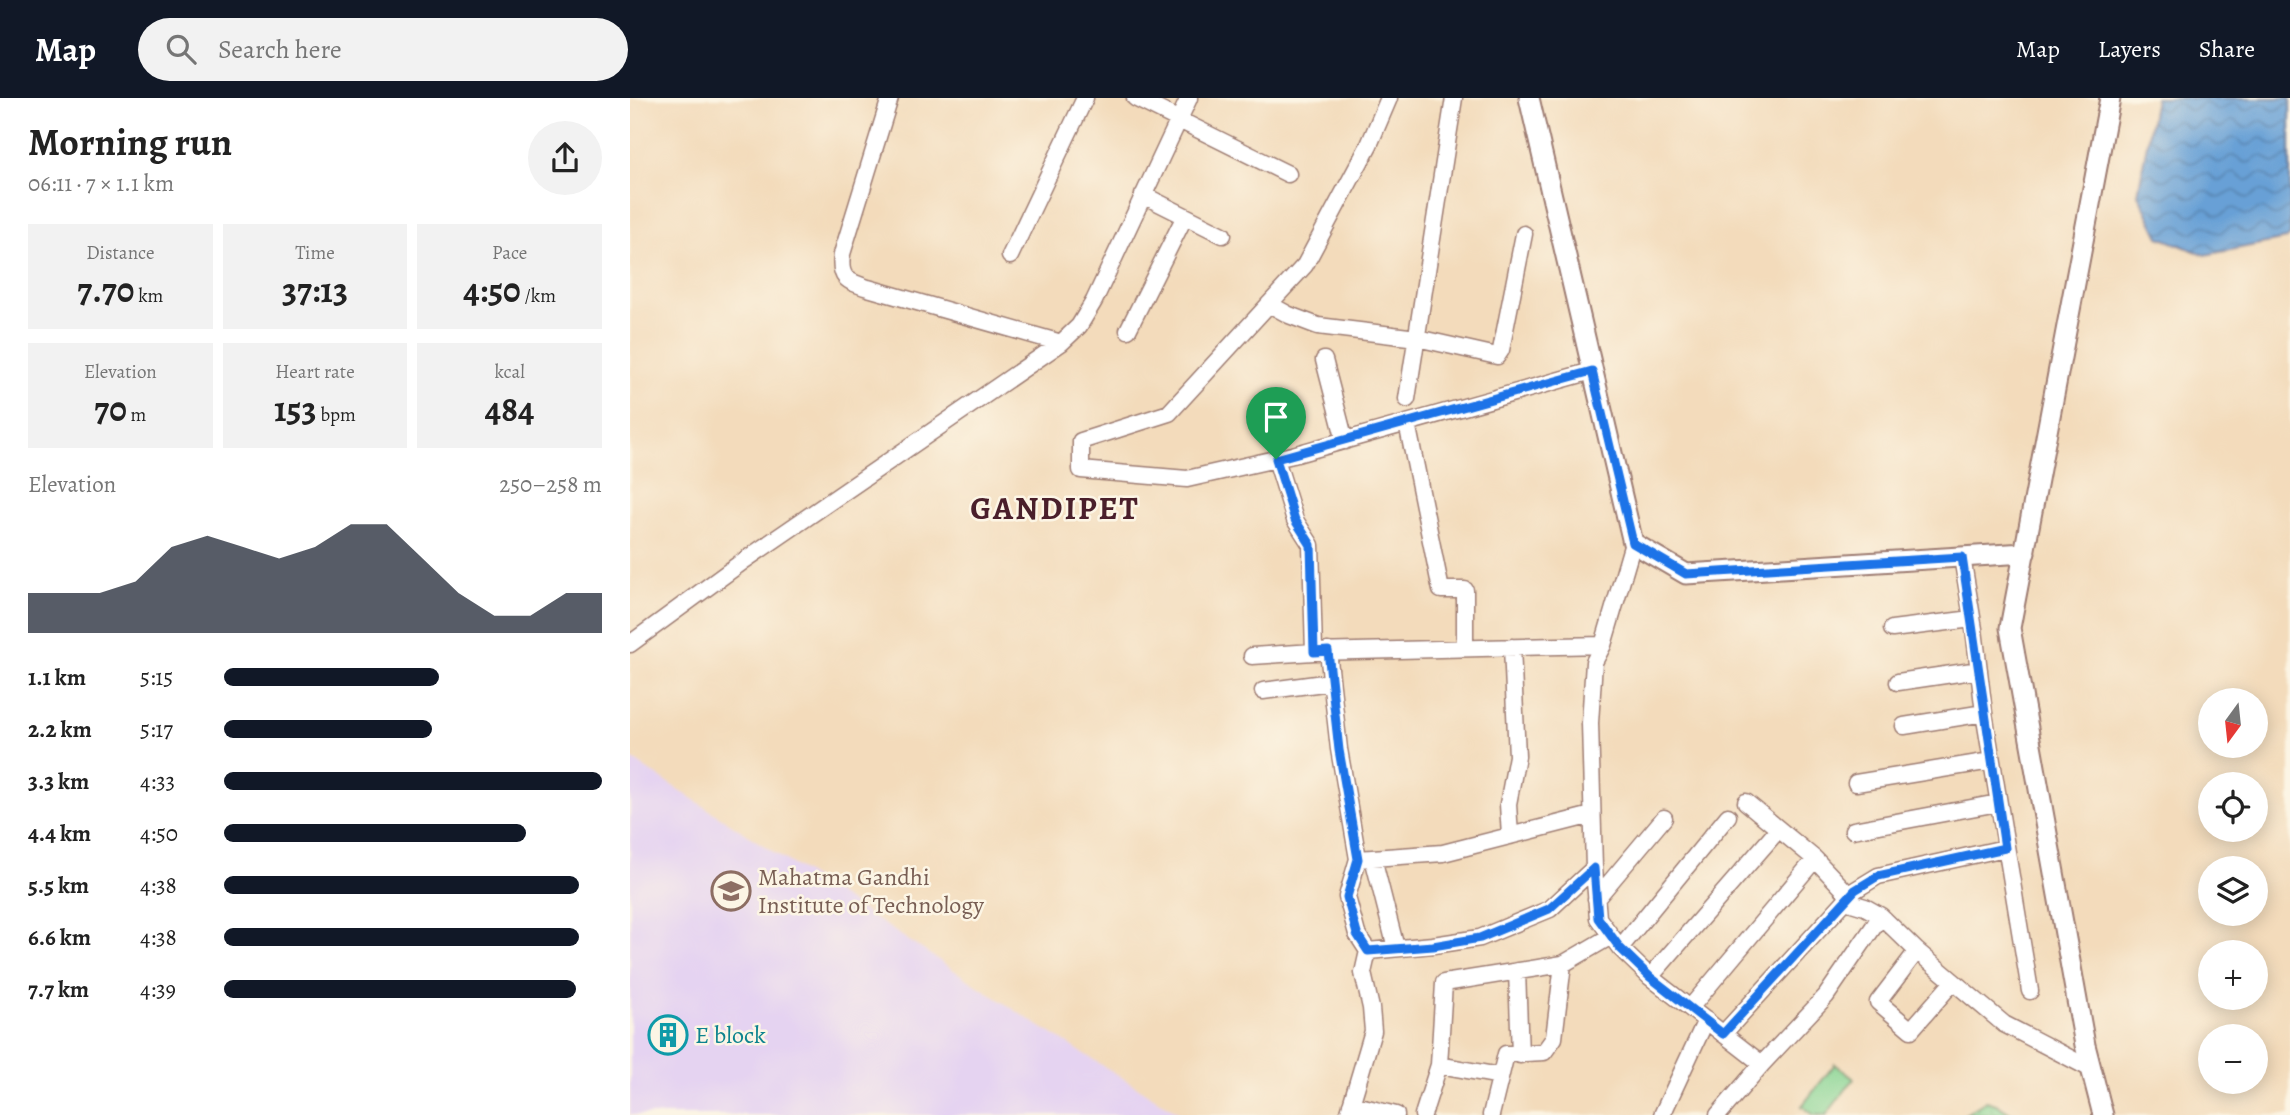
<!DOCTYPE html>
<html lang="en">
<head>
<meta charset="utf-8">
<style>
	:root { --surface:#fff; --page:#f2f2f2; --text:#222; --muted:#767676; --accent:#111827 }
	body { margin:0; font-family:Alegreya,serif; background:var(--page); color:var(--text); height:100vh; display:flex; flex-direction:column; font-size:26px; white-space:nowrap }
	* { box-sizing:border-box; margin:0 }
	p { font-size:23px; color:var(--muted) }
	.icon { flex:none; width:38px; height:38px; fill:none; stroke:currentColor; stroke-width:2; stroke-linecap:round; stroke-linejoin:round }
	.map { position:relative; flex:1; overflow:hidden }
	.side { display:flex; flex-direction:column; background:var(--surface); width:630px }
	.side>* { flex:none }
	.needle { width:46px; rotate:195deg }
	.controls { position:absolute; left:1568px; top:590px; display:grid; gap:14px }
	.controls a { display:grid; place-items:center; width:70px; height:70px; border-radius:50%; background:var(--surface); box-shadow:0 4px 18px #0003; font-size:35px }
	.pin { position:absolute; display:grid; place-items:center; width:60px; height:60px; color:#fff; margin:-72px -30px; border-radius:50% 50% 50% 0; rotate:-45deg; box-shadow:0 0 7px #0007 }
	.pin .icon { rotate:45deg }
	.round { display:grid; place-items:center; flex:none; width:74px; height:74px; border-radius:37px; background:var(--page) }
	.head { display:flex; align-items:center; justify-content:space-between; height:119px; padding:0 28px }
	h1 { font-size:38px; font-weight:700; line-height:52px }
	.metrics { display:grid; grid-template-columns:repeat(3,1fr); gap:10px; height:119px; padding:7px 28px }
	.metrics div { display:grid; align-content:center; border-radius:0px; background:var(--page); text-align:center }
	.metrics b { font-size:35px; font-weight:700 }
	.metrics small { font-size:19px; font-weight:400 }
	.metrics p { font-size:19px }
	.chart { height:196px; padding:14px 28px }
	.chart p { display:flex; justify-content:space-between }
	.chart svg { width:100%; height:126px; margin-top:7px; fill:var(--accent); opacity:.7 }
	ul { padding:0 28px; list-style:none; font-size:23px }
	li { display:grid; grid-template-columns:112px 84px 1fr; align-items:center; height:52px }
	li i { height:18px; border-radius:9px; background:var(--accent) }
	header { display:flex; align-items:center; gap:42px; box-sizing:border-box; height:98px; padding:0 35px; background:var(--accent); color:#fff }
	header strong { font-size:33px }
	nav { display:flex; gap:38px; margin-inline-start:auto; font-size:24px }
	.search { width:490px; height:63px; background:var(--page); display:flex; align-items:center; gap:18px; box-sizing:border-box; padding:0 24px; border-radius:38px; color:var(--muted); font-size:26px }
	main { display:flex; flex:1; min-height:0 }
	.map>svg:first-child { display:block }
</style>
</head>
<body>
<header>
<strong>Map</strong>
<div class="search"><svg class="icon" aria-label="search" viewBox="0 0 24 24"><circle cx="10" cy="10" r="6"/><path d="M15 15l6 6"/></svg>Search here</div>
<nav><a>Map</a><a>Layers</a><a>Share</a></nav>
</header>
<main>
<section class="side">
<div class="head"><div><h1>Morning run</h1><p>06:11 · 7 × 1.1 km</p></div><a class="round"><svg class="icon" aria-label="share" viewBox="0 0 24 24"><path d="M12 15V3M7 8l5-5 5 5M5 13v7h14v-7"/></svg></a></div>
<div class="metrics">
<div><p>Distance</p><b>7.70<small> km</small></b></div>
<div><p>Time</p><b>37:13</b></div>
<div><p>Pace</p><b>4:50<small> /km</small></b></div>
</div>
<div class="metrics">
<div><p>Elevation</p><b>70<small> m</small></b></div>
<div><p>Heart rate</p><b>153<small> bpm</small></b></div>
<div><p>kcal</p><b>484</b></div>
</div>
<div class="chart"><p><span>Elevation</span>250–258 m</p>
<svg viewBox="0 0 160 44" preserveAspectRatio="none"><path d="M0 44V30L10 30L20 30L30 26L40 14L50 10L60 14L70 18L80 14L90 6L100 6L110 18L120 30L130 38L140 38L150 30L160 30V44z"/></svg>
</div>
<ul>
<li><b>1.1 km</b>5:15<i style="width:57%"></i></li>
<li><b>2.2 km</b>5:17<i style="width:55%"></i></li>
<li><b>3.3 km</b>4:33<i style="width:100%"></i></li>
<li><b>4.4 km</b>4:50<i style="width:80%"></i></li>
<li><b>5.5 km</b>4:38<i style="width:94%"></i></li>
<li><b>6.6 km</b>4:38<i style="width:94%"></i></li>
<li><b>7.7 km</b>4:39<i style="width:93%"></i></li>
</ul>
</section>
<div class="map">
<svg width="1660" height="1017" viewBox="0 0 1660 1017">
	<defs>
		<pattern id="green-dots" width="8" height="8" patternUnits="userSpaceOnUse" patternTransform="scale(1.75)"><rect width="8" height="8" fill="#87d493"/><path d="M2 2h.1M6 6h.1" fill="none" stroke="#76b67f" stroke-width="1.8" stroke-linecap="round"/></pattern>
		<pattern id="water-waves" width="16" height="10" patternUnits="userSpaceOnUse" patternTransform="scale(1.75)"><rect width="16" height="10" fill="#67a0d6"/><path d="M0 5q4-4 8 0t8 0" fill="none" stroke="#5782ae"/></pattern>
	</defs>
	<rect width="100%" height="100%" fill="#fcf5e5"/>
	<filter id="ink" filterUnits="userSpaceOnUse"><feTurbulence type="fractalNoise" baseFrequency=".0143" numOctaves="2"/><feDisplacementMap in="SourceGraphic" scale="14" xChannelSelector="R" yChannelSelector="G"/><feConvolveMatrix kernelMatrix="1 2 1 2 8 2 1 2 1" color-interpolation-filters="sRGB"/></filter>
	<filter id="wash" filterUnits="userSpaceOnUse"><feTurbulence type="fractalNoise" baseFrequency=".00686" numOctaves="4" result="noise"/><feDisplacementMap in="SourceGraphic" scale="28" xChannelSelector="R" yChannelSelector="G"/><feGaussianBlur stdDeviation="1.57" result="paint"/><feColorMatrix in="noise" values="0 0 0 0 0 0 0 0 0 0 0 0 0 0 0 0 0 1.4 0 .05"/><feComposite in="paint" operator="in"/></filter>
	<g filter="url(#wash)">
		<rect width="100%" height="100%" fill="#f3dbbb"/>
		<!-- built -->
		<path fill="#e5d3f1" d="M0,660L406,926L552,1017H0Z"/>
		<!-- green -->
		<path fill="url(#green-dots)" stroke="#687a5f" stroke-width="2" d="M1356,1003L1366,1006L1383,1017H1334Z"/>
		<!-- pitch -->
		<path fill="#87d493" stroke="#687a5f" stroke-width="2" d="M1205,966L1224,981L1196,1017H1184L1172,1008Z"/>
		<!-- water -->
		<path fill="url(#water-waves)" stroke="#586080" stroke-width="2" d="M1525,0H1660V138L1656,141L1575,157L1529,139L1508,96Z"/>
	</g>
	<g filter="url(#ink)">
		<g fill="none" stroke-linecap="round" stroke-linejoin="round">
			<!-- minor casing -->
			<g stroke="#9e7d73" stroke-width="19">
				<path id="minor" d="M260,0L212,156C209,180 216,183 238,190L431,245
					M505,0L658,76
					M759,0L739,47L675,167L539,315L451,343V372L557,381L663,357L962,273
					M513,97L593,137
					M380,158L455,0
					M639,206L659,217L688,228L787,240L867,258L871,252L894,136
					M498,232L555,118
					M694,262L715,343
					M777,301L824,0
					M777,325L811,492H835V550
					M646,361L665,422L681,447L684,554L973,547
					M1003,445L973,547L964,564L960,625L964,770L968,820L990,850L1020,879L1132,966L1196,898L1251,818
					M1332,459L1344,531L1354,615L1400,893
					M1262,531L1342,521
					M0,546L112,464L431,245L449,228L464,203L559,0
					M698,553L709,651L728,761L717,799L727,836L738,853L733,875L741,910L743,933L718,1017
					M622,558L684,554
					M1268,584L1349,572
					M633,593L701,584
					M1274,628L1354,615
					M1226,685L1361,663
					M1116,704L1185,761L1220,798
					M1223,732L1368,705
					M880,738L878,706L887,658L882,549
					M743,760L766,850
					M728,761L813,755L962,717
					M966,801L1034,720
					M1215,803L1225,792L1248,778L1375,750
					M990,850L1098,718
					M738,853L803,847L850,840L920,811L964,770
					M1287,853L1248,904L1281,932L1323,884
					M887,873L890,957
					M1020,879L1148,732
					M1060,910L1185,761
					M1093,936L1215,803L1235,809L1251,818L1287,853L1374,926L1461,971
					M809,967L870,978
					M721,1006L766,1017
					M793,1017L809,967L814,885L933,866L981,838
					M861,1017L876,956L914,954L924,940L933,866
					M1032,1017L1076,922
					M1088,1017L1132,966"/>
			</g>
			<!-- tertiary casing -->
			<g stroke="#9e7d73" stroke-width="23">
				<path id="tertiary" d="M899,0L1003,445L1056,476L1395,455
					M1473,1017L1455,947L1380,530L1480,0"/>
			</g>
			<!-- minor -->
			<use href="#minor" stroke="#fff" stroke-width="16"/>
			<!-- tertiary -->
			<use href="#tertiary" stroke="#fff" stroke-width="19"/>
		</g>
	</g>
	<g fill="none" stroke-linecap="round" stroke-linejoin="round" filter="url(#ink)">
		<!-- route casing -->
		<g stroke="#fff" stroke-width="14">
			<path id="route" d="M962,273L1003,445L1056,476L1332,459L1375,750L1248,778L1225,792L1093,936L1020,879L990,850L968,820L964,770L919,811L850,840L803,848L738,853L727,836L717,799L728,761L709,652L698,553L684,554L681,447L665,422L646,361Z"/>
		</g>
		<!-- route -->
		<use href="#route" stroke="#1a73e8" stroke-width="9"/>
	</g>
	<!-- icons -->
	<defs>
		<g id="university-ring" transform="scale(2.0125)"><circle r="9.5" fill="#fcf5e5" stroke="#8d6e63" stroke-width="1.5"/><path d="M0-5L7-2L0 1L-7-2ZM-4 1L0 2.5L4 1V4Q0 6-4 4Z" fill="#8d6e63"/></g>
		<g id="building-ring" transform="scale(2.0125)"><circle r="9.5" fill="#fcf5e5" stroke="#0f9aa8" stroke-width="1.5"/><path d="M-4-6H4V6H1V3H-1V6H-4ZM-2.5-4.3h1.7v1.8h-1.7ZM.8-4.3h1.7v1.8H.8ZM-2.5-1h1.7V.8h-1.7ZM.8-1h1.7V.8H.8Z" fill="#0f9aa8"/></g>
	</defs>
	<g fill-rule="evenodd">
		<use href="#university-ring" x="101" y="793"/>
		<use href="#building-ring" x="38" y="937"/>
	</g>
	<g text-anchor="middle" stroke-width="5" stroke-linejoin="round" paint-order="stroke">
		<!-- education labels -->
		<g font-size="24" fill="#785e54" stroke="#fcf5e5" text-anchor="start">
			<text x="128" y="787">Mahatma Gandhi<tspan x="128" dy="28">Institute of Technology</tspan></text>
		</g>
		<!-- culture labels -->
		<g font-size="24" fill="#0d838f" stroke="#fcf5e5" text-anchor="start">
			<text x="65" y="945">E block</text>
		</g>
		<!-- district labels -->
		<g font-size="32" font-weight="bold" letter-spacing="2" fill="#4a1f2b" stroke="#fcf5e5">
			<text x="425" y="421">GANDIPET</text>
		</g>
	</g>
</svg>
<div class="controls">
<a><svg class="needle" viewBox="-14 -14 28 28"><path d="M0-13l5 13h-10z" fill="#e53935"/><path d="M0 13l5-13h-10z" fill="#767676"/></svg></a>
<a><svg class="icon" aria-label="locate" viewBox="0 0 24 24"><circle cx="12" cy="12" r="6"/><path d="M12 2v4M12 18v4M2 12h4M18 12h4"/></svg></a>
<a><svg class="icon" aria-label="layers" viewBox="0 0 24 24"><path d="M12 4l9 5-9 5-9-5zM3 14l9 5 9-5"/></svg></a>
<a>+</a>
<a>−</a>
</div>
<div class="pin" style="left:646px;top:361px;background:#1e9e55"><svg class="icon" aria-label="arrive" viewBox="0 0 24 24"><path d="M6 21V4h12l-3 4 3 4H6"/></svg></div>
</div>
</main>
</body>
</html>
